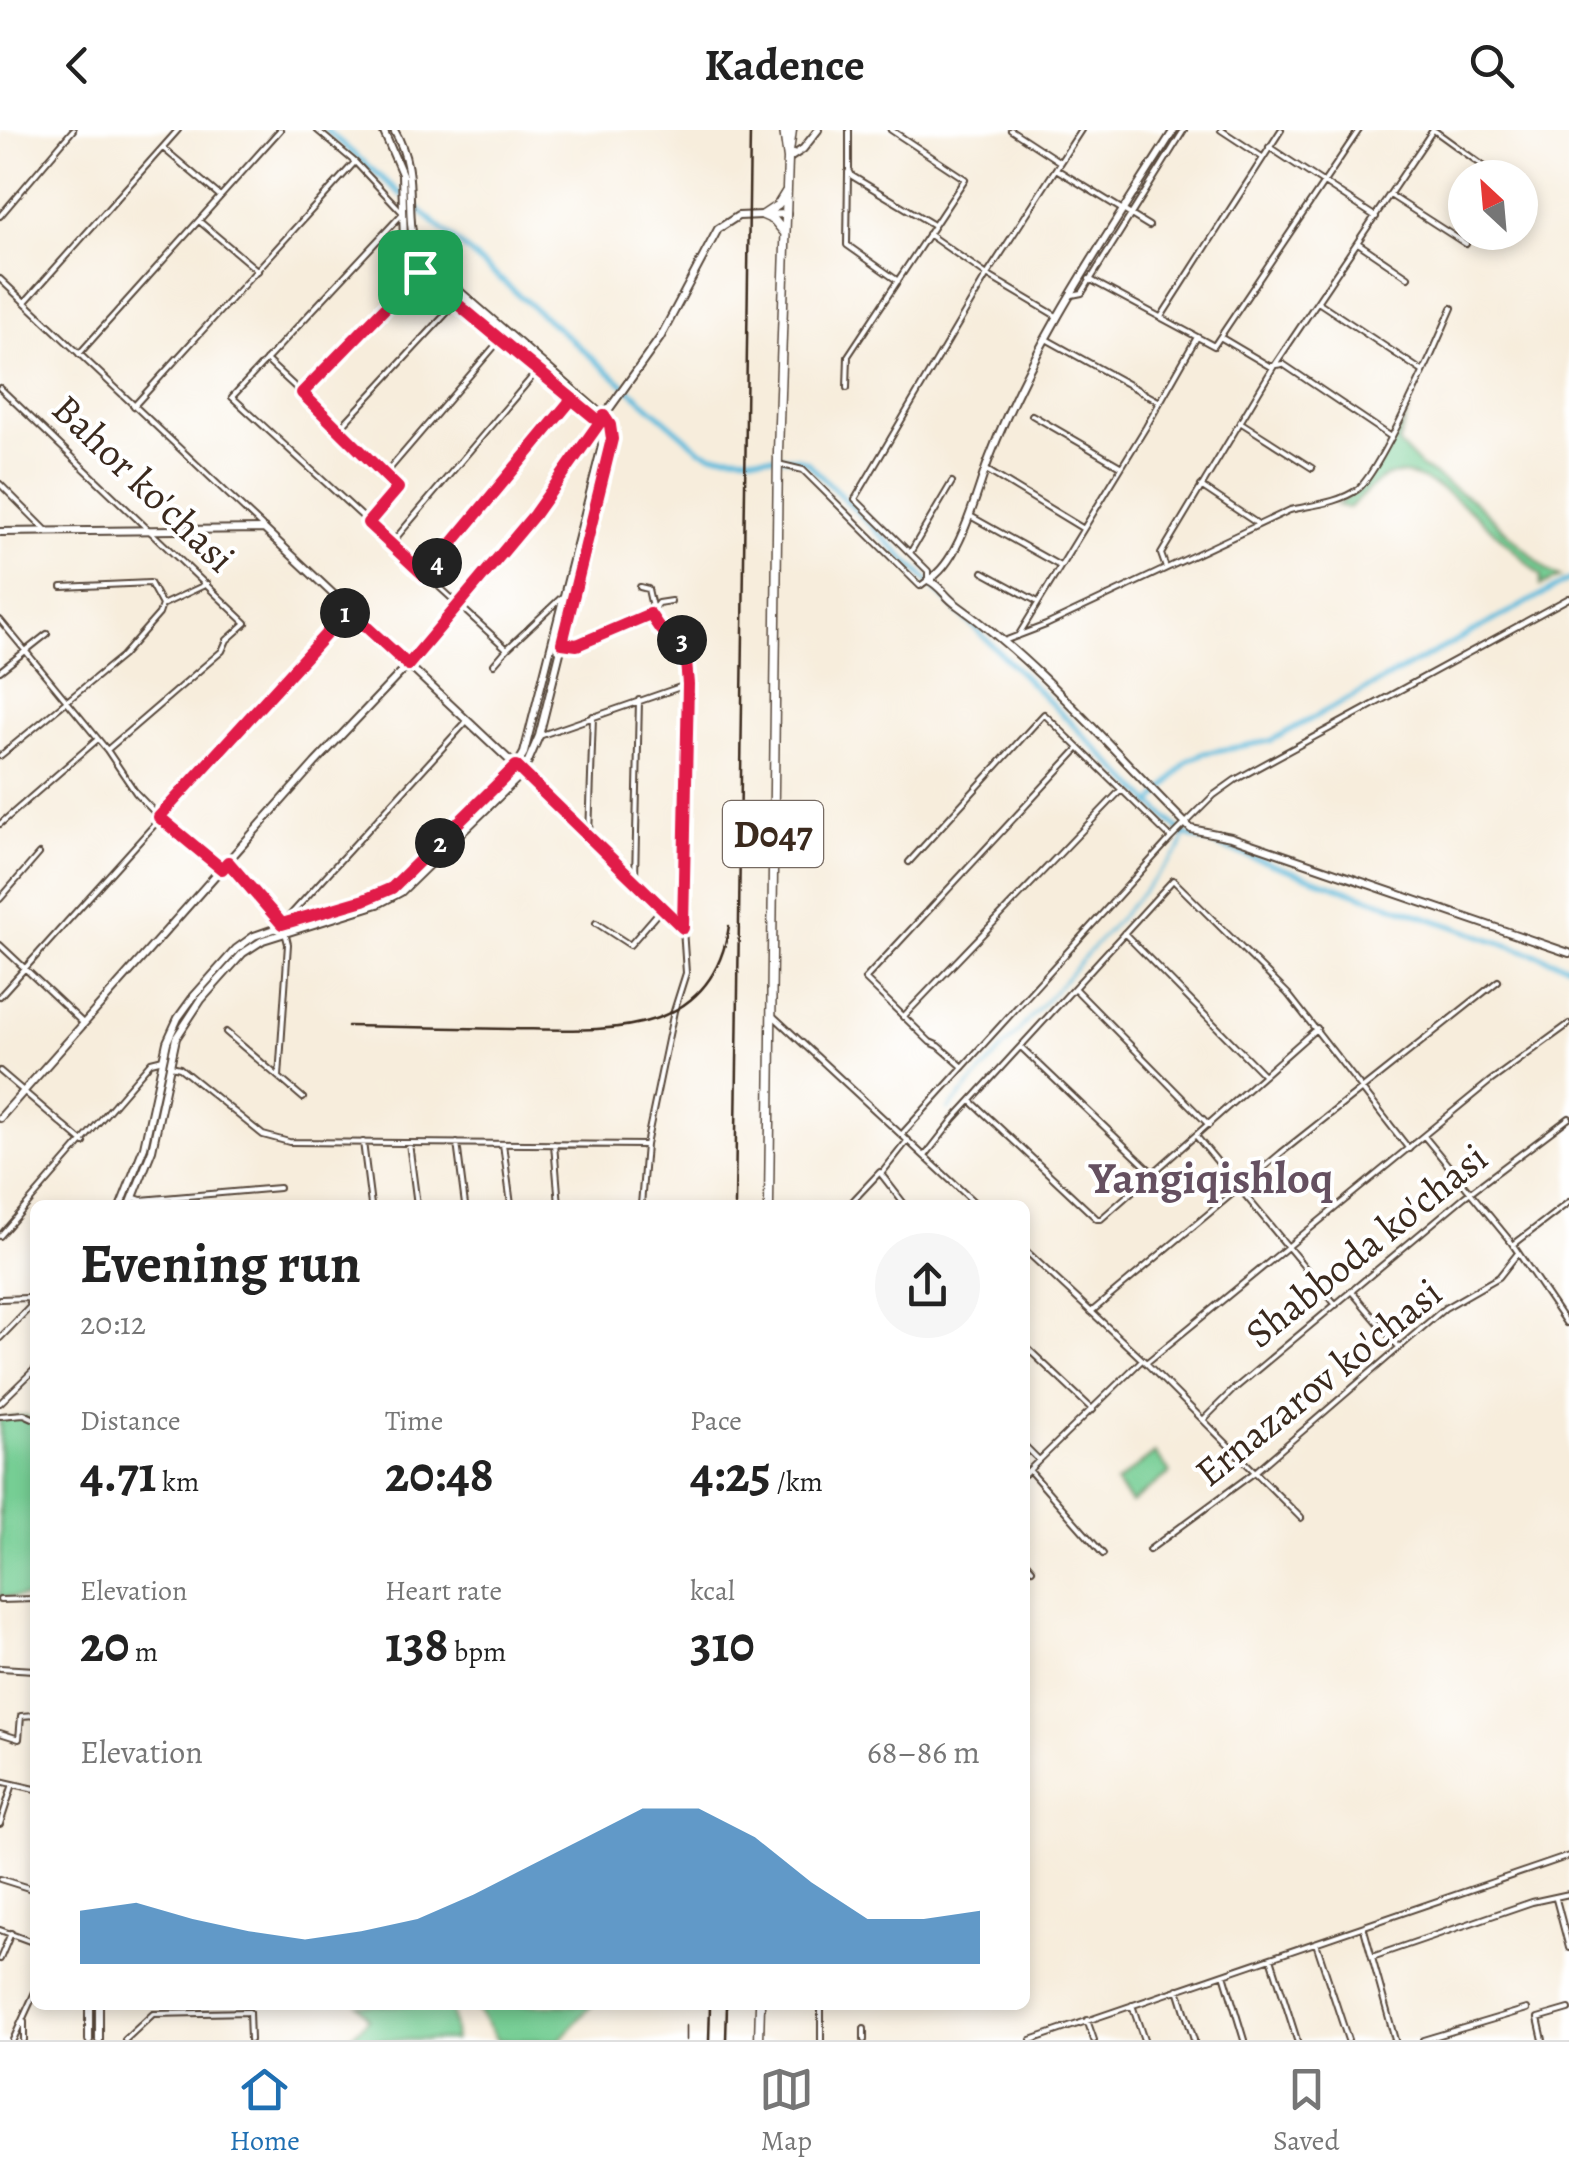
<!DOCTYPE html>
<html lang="en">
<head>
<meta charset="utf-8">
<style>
	:root { --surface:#fff; --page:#f6f6f6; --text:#222; --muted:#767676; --line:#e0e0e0; --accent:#1f6fb2 }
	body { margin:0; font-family:Alegreya,serif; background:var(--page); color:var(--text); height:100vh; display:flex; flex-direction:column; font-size:38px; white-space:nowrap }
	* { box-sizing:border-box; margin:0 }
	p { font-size:32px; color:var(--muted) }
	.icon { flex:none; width:55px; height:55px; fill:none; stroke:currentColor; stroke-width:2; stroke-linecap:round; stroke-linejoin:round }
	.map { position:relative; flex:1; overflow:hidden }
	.drawer { position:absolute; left:30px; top:1070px; width:1000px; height:810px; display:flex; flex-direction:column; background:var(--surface); border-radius:15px; box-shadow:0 5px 15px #0003 }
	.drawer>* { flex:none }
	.needle { width:65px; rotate:334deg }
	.fabs { position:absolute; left:1448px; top:30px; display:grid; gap:20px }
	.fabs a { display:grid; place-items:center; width:90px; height:90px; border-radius:50%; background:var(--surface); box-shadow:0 5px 15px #0003; font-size:50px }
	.pin { position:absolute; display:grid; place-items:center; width:85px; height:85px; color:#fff; margin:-42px; border-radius:20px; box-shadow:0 5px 15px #0006 }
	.km { position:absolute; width:50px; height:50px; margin:-25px; border-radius:50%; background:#222; color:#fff; font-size:28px; line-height:50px; text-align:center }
	.round { display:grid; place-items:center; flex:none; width:105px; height:105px; border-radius:52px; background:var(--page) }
	.headline { display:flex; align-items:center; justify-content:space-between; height:170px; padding:0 50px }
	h1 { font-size:55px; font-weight:700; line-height:75px }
	.stats { display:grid; grid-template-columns:repeat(3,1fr); gap:15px; height:170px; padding:10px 50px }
	.stats div { display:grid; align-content:center }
	.stats b { font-size:50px; font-weight:700 }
	.stats small { font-size:28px; font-weight:400 }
	.stats p { font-size:28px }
	.chart { height:280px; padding:20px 50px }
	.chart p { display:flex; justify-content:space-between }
	.chart svg { width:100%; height:180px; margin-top:10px; fill:var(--accent); opacity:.7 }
	header { display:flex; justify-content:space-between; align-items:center; height:130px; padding:0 50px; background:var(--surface); font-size:45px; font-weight:700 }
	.dock { display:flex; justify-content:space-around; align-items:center; height:140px; border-top:2px solid var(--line); background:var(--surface); font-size:28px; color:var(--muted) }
	.dock a { display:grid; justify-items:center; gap:5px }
	.dock .selected { color:var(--accent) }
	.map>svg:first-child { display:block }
</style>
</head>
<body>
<header><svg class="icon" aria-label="back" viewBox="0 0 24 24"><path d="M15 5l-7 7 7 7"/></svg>Kadence<svg class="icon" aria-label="search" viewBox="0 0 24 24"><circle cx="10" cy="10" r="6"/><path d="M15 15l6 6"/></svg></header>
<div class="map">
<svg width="1569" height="1910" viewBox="0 0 1569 1910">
	<rect width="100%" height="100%" fill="#fff"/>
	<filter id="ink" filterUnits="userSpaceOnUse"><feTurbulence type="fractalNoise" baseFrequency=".01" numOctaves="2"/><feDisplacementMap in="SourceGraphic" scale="20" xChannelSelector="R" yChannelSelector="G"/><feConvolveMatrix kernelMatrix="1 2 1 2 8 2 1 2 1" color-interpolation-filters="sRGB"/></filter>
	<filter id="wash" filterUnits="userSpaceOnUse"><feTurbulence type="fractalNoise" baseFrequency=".0048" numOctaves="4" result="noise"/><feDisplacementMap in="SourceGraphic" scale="40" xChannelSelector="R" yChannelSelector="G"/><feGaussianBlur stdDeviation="2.25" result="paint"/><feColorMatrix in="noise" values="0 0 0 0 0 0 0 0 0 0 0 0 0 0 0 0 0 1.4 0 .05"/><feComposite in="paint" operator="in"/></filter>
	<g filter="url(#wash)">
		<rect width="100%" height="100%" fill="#f7eddc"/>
		<!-- green -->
		<path fill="#76ce94" stroke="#587c59" stroke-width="2.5" d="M1409,279L1398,313L1420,336L1475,372L1548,441L1560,447L1540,456L1541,446C1510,418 1435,334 1391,345C1377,348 1360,369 1348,378L1337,375C1376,352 1388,318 1409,279Z
			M26,1286L35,1291V1467H0V1289Z
			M1155,1323L1170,1343L1131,1373L1116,1353Z
			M358,1875H451L455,1910H347L369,1889Z
			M474,1875H592L559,1910H497Z"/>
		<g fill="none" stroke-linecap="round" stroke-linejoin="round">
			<!-- stream -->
			<path stroke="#5ebbdc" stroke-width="2.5" d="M948,980L1180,720L1185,705"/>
			<!-- canal -->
			<path stroke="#5ebbdc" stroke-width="5" d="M326,0L402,65
				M410,72L699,319L711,324L797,328L807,332L1183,704L1569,836
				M1151,675L1187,631L1204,623L1270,611L1569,450"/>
		</g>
	</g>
	<g filter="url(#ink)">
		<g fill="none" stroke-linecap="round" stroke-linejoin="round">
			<!-- street casing -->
			<g stroke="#57473a" stroke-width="8">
				<path id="street" d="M317,0L355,32L403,83L232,267L507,519L562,467
					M849,0V40L852,46L932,94
					M1011,0L1060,32
					M1221,0L1262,27
					M1435,1L1500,48
					M1269,17L1376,87
					M163,18L220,66
					M1056,39L1149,96
					M848,42L847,115L898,151
					M1390,65L1466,114
					M0,86L73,0
					M199,91L258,141
					M928,104L987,145L1058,187
					M1358,113L1408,147
					M0,149L262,396
					M1089,149L1214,216L1220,207L1269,236L1283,234L1390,306
					M1072,165L1082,163L1184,0
					M25,172L178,0
					M1318,172L1422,241
					M1161,187L1281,0
					M1220,207L1359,0
					M1046,209L1160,272
					M79,224L280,0
					M266,230L387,342
					M0,258L246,493L227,510L222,521L107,620
					M847,258L848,226L965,49L891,0
					M302,263L419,142
					M134,276L355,32
					M1032,285L1120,336
					M1240,292L1312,338
					M340,298L456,173
					M778,334L803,340L920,456L928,450V441L855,369L987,145L1081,0
					M988,341L1082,398
					M0,354L46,400
					M1201,356L1258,394
					M972,387L1060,436
					M368,393L399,359L386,347L387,342L500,210
					M390,415L538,240
					M910,423L952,352
					M1166,438L1161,424L1274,236L1433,0
					M983,442L1038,472
					M425,446L572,269
					M640,457L648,459L653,481
					M162,475L207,454
					M0,490L107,620L136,663L159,687L222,739
					M1018,506L1146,297L1197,207
					M1004,511L1046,495L1290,380C1312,375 1339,373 1358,359C1381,340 1438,211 1452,178
					M561,513C585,516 644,493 658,473L671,471
					M494,534L507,519
					M0,541L47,504
					M539,606L686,555
					M0,626L122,526L159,484L162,475L150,453L62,457
					M525,645L683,798
					M0,694L98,609
					M589,706L593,586
					M228,732L280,793
					M909,732L1044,584L1171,708
					M635,749L639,570
					M0,769L39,724
					M596,793L630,815L663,777
					M282,794L467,591
					M1124,803L1264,945
					M0,815L83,893
					M1075,859L1209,995
					M0,866L348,480
					M771,884L977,1075
					M903,887L1121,660
					M226,902L303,968
					M1021,917L1153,1043
					M171,936L180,938L263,1005L289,1012L646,1015
					M963,937L939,916L930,912L865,849L1079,618
					M0,941L84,1013
					M279,947L288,814L286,806
					M971,971L1097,1089H1101L1317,898
					M902,1004L1171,708L1214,665L1235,650L1569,468
					M1424,1006L1511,1112L1566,1193
					M1197,1007L1336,1175
					M363,1012L371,1075
					M409,1013L417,1075
					M457,1013L465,1075
					M503,1014L511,1075
					M554,1014L559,1075
					M925,1026L954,989L1173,750L1288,864L1409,1019
					M135,1068L141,1070L279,1058
					M641,1075L646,1015L674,881L686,843L683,798L688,526L684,511L660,499L650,485
					M849,1075L880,1042
					M905,1075L881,1044L908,1010
					M0,1106L151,932L163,929
					M1513,1115L1569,1072
					M1025,1120L1146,1233L1301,1388
					M1352,1162L1397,1215
					M0,1169L28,1168L31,1176L0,1208
					M1091,1182L1281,1023L1498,851
					M1025,1216L1093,1280
					M1146,1233L1489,952L1569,894
					M0,1273L35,1239
					M0,1286L24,1284L35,1289
					M1203,1290L1233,1260L1464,1067L1569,988
					M1025,1316L1039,1330
					M1029,1340L1103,1424
					M1025,1344L1142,1230
					M1149,1420L1255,1342L1445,1178L1499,1147L1518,1123
					M1025,1431L1032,1439
					M0,1470L35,1469
					M0,1538L35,1540
					M0,1603L19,1609L21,1586L35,1585
					M0,1651L35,1659
					M0,1694L13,1654
					M0,1749L35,1760
					M1556,1769L1569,1818
					M1364,1799L1395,1910
					M0,1800L35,1813
					M1316,1813L1348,1910
					M1372,1827L1532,1772L1569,1764
					M1271,1828L1297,1910
					M0,1829L11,1803
					M1224,1844L1244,1910
					M1178,1859L1194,1910
					M1132,1875L1144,1910
					M1087,1890L1094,1910
					M864,1899V1910
					M13,1910L35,1862
					M24,1910V1892
					M125,1910L153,1884L249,1882L250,1910
					M821,1910V1875
					M1031,1910L1569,1726
					M1423,1910L1527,1879
					M1543,1910L1538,1888L1569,1879"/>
			</g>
			<!-- secondary casing -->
			<g stroke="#57473a" stroke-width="10">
				<path id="secondary" d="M1174,0C1107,106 1034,211 989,329C976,363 960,433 928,450C941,456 945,467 957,475C1042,535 1116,625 1191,699L1231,707L1569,823
					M788,29L803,19L818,0
					M0,402L264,399L523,643
					M0,988L315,633L408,535L533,385L660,208L718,99L738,86L787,84
					M121,1075L144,1017L167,912L178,888L194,866L236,819L254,806L391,758L516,637L524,623L602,316L600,292L412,133L404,113L402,44L383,0
					M130,1075L152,1020L176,908L201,870L243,823L263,810L378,774L401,762L523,643L539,606L604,348L612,309L608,290L420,127C400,88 422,48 394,0
					M89,1910V1875
					M99,1910V1875"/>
			</g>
			<!-- primary casing -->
			<g stroke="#57473a" stroke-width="11">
				<path id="primary" d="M788,29L792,0
					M784,102L774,90L763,85L778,75L786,62
					M769,1075L778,322L788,29L784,0
					M759,1910L760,1875"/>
			</g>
			<!-- street -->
			<use href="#street" stroke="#fff" stroke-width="4"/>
			<!-- secondary -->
			<use href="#secondary" stroke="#fff" stroke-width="6"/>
			<!-- primary -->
			<use href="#primary" stroke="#fff" stroke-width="8"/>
			<!-- rail -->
			<path stroke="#3b2a1e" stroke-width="2.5" d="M348,896C402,897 457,898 511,899C601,900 711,912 729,796
				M735,1075L750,0
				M686,1896V1910
				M709,1910L710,1875
				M726,1910L727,1875"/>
		</g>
	</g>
	<g fill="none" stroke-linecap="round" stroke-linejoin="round" filter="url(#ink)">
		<!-- route casing -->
		<g stroke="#fff" stroke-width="20">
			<path id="route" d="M420,142C479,193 540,242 600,292L534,385L408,535L348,480L159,687L222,739L228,732L282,794L364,770L392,758L516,636L683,798L688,554L684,510L660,499L650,484L577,515L562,513L612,309L610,295L604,286L600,292L572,269L425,446L368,393L398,358L302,263L420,142"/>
		</g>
		<!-- route -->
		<use href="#route" stroke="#e11d48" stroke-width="12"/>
	</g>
	<g text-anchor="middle" stroke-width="8" stroke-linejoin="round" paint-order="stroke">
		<!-- shield labels -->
		<rect fill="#fff" stroke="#766a62" stroke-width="2.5" x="723" y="671" width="100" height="66" rx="8"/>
		<g font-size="38" font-weight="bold" fill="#3b2a1e">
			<text x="773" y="717">D047</text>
		</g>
		<!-- street labels -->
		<g font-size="40" fill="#3b2a1e" stroke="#fff">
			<text transform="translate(144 353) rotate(44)" y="14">Bahor ko'chasi</text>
			<text transform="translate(1366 1115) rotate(-39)" y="14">Shabboda ko'chasi</text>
			<text transform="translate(1318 1252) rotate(-39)" y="14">Ernazarov ko'chasi</text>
		</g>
		<!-- quarter labels -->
		<g font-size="45" font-weight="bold" fill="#655060" stroke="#fff">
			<text x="1211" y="1063">Yangiqishloq</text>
		</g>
	</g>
</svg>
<div class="fabs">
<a><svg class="needle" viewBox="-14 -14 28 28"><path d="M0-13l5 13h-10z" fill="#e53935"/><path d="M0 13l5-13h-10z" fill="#767676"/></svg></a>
</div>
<div class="pin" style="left:420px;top:142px;background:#1e9e55"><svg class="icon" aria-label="arrive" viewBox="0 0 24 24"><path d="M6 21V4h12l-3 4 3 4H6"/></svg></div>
<b class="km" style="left:345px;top:483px">1</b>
<b class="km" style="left:440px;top:713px">2</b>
<b class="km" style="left:682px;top:510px">3</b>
<b class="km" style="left:437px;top:433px">4</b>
<section class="drawer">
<div class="headline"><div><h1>Evening run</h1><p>20:12</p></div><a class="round"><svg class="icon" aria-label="share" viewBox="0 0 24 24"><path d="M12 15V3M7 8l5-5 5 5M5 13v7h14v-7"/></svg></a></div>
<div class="stats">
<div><p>Distance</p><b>4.71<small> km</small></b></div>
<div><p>Time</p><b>20:48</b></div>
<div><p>Pace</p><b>4:25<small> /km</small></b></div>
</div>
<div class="stats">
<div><p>Elevation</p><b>20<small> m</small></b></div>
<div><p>Heart rate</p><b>138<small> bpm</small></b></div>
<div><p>kcal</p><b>310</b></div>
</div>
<div class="chart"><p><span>Elevation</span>68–86 m</p>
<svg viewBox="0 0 160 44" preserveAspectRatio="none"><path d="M0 44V31L10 29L20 33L30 36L40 38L50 36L60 33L70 27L80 20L90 13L100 6L110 6L120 13L130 24L140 33L150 33L160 31V44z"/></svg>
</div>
</section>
</div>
<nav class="dock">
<a class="selected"><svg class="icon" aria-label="home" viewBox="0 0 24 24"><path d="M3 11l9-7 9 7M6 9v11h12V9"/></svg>Home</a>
<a><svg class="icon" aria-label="map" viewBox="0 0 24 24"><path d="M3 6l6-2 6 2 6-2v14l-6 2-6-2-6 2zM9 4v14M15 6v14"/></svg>Map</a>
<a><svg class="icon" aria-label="saved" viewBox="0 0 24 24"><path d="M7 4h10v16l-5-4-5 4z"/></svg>Saved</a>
</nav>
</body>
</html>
